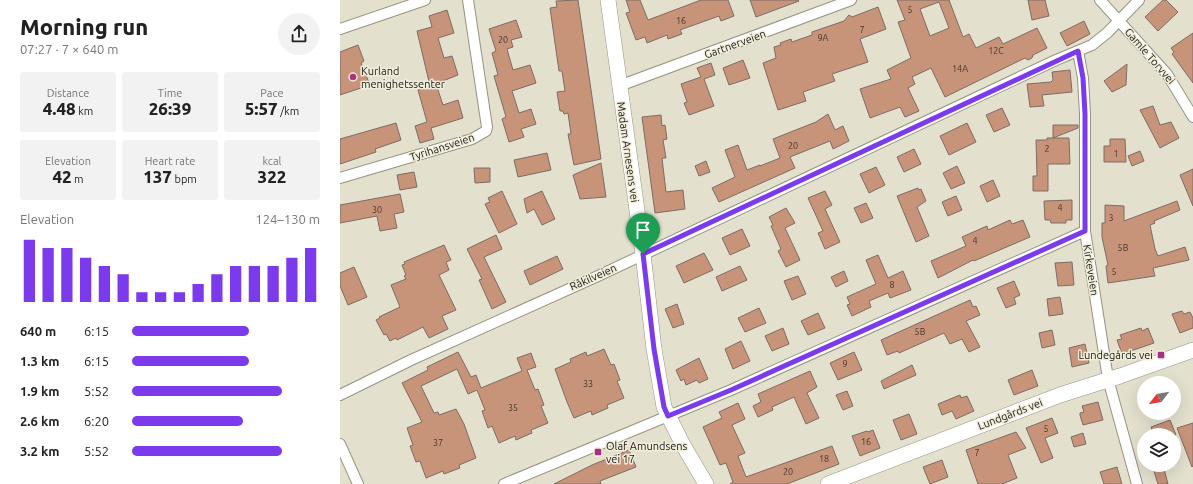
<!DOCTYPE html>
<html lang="en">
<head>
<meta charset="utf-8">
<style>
	:root { --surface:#fff; --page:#f2f2f2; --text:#222; --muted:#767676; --accent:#7c3aed }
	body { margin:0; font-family:Ubuntu,sans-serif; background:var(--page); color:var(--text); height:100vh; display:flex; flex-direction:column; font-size:15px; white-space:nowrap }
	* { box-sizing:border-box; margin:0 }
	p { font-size:13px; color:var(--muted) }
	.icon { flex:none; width:22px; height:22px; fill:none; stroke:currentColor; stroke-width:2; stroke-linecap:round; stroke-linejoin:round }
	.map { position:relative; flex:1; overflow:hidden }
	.panel { display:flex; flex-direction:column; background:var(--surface); width:340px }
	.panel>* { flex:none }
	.needle { width:26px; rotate:239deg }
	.buttons { position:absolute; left:797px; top:376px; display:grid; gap:8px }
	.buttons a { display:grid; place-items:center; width:44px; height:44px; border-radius:50%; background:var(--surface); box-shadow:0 4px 16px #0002; font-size:20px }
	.pin { position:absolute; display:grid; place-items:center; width:34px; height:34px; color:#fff; margin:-41px -17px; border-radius:50% 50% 50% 0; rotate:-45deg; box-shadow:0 0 4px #0007 }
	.pin .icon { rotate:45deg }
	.round { display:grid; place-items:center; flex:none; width:42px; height:42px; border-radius:21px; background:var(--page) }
	.head { display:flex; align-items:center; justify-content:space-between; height:68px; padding:0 20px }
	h1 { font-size:22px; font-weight:800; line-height:30px }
	.metrics { display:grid; grid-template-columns:repeat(3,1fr); gap:6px; height:68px; padding:4px 20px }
	.metrics div { display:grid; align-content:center; border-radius:4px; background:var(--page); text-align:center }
	.metrics b { font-size:17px; font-weight:800 }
	.metrics small { font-size:11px; font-weight:400 }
	.metrics p { font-size:11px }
	.chart { height:112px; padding:8px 20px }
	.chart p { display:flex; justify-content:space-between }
	.chart svg { width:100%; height:72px; margin-top:4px; stroke:var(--accent); stroke-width:6 }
	ul { padding:0 20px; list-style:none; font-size:13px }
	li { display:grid; grid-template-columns:64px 48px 1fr; align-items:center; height:30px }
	li i { height:10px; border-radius:5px; background:var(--accent) }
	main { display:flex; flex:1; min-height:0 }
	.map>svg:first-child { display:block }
</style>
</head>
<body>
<main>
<section class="panel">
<div class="head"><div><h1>Morning run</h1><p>07:27 · 7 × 640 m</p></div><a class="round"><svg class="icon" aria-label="share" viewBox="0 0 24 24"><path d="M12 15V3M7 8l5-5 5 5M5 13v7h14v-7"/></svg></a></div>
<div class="metrics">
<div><p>Distance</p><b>4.48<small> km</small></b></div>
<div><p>Time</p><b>26:39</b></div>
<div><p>Pace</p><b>5:57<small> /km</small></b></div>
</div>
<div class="metrics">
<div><p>Elevation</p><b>42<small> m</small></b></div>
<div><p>Heart rate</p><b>137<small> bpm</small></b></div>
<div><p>kcal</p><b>322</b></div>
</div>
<div class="chart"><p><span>Elevation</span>124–130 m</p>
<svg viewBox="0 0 160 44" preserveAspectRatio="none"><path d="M5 44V6M15 44V11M25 44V11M35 44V17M45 44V22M55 44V27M65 44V38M75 44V38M85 44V38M95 44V33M105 44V27M115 44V22M125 44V22M135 44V22M145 44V17M155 44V11"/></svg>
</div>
<ul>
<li><b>640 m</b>6:15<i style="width:62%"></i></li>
<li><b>1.3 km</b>6:15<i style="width:62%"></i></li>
<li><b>1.9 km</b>5:52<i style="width:80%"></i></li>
<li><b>2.6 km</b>6:20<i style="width:59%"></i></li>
<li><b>3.2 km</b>5:52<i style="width:80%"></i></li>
</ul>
</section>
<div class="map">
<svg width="853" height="484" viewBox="0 0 853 484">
	<rect width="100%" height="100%" fill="#e4e0ce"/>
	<!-- building -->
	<path fill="#c79379" stroke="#7d6c64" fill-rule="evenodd" d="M238,0L261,159L234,165L228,134H231L228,113L224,114L223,111H220L217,92L225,91L222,71H219L210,8L217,7L216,1Z
		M286,0H300L308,20L361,0H388L394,16L381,21L379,16L340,30L342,34L328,39L327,35L307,43L305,37L296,40L286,13L290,12Z
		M410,0H458L459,1L416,17Z
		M557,0H609L623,37L629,34L636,48L659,37L663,44L697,28L707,48L693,55L692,58L688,60L685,58L605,97L591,68L572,77L575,84L568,88L579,111L565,117L560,107L530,118L520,89L551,79L547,70L571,58L558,22L565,20ZM599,2L609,28L590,36L580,9Z
		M688,0H705L709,16L692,20Z
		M823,0H826L838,12L818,31L805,17Z
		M538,7L546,29L520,39L528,62L492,74L495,81L463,92L466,101L438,110L423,63L436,58L434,47L441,45L440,43L451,39L452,42L472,35V32L504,21L509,15L512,17Z
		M107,10L114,33L98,38L104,58L112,56L118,75L90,86L77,31L92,27L89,16Z
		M176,20L182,37L171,40L173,47L167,49L173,70L190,65L196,83L172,91L179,113L191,109L196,124L181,129L184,137L169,142L162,119L166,117L154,76L158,75L152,53L156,51L149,29Z
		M744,21L750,34L727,46L720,33Z
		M853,33V83L832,54L834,52L831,48Z
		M18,45L24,61L21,63L30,85L0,95V52Z
		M403,60L410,78L389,85L383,68Z
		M371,63L375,75L364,79L374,106L349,115L344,103L347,102L341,84L361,77L357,68Z
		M787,64L786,85L772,92L764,81Z
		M730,70L732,92L702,95L704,106L690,107L687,84L711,82L713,80L712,72Z
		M96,84L103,105L118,100L123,118L91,128L94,139L80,143L75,126L87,122L78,90Z
		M813,106L820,125L831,122L839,138L820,148L800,110Z
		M662,108L670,125L654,132L646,115Z
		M488,114L495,130L503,126L509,141L493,149L490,141L450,157L455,168L379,202L372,188L395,177L385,150L398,145L407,170L420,165V166L440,158L433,139L476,122Z
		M321,115L322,126L325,125L327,139L323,140L326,158H322L326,192L343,190L345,209L315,213L302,117Z
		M56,123L61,140L35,149L36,152L0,164V139Z
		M627,123L636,142L609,155L600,136Z
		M713,125H738V128L713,138H729L730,164H708V191H693V176H697L696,140H707V138H713Z
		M770,139H785L786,162H764V146H770Z
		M574,149L581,164L564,172L557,157Z
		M800,151L804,161L792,166L788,156Z
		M207,153L211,170L178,177L174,160Z
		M366,161L370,172L359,176L355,166Z
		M261,163L266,197L240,199L233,175Z
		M617,166L625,183L611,189L603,173Z
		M536,167L545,185L529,193L520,174Z
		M134,168H150V182L135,183Z
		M853,169V206L840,175Z
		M74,172L77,187L60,190L57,175Z
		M653,180L660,196L647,202L640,186Z
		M578,188L579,190L581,189L586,201L577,207L589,236L576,242L557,196Z
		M162,191L177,224L159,233L145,204L150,202L148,198Z
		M202,191L215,219L202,225L194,209L187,213L184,199Z
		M485,191L492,205L485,209L500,242L485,249L478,233L483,231L468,198Z
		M60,194L64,212L54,214L57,228L40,231L37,216L0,223V205Z
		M616,196L622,210L608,216L602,202Z
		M732,200V220H726V223H711L710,220H705L704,201Z
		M837,201L840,210L814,221L815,223L810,225L815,249L818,256L845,247L849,260L813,268L815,276L768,283L766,266L768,265L762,237V223H765V205L784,206V221Z
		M526,203L533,218L521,223L514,208Z
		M446,208L455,223L445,228L460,260L446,267L438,251L441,249L431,226L433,225L429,217Z
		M670,220L672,224L683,220L690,237L634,261L633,260L598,278L591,261L626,246L622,237L647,226L648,230Z
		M402,229L410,246L390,255L382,238Z
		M156,235L162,249L144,257L166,302L152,309L139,280L142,279L127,249Z
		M104,245L111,260L106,262L109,270L99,275L116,310L102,316L108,329L89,338L83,327L57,340L56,338L50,341L46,334L44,335L36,320L40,318L39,317L60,307L51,285L66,279L64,276L66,275L62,265L65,264L64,262Z
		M364,253L373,270L344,283L336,266Z
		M538,255L548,278L563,271L571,290L550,298L548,293L529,301L531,307L512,316L507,305L510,304L507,297L536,284L526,260Z
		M217,256L223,269L190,285L184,271Z
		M732,262L734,285L718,286L715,263Z
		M400,266L407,280L382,291L376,277Z
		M14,267L27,297L8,305L0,286V273Z
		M504,271L508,281L496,287L491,277Z
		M458,276L466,294L452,300L444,281Z
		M674,281L680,295L674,298L676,304L666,308L657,288Z
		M720,297L723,314L709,316L707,299Z
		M630,300L633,307L636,306L640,315L626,321L640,347L629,352L622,339L610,344L604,333L559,353L558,351L547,355L541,340Z
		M337,304L344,324L333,328L325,309Z
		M419,308L426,323L405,332L398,318Z
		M842,311L844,314L850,312L853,318V328L840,333L832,314Z
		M478,313L485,328L468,335L461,321Z
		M443,328L449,344L432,351L425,336Z
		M801,328L802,331L808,328L814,343L782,354L777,340L782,339L780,335Z
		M712,330L715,345L702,348L699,333Z
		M401,341L410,361L393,369L385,349Z
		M745,344L749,363L732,367L729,348Z
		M264,349L271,365L274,364L280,380L277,381L284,398L267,405L268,408L252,415L251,411L234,418L227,402L215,369L231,362L230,359L246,352L247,356Z
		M118,352L131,377L136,375L141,388L182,371L177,358L191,353L196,367L187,370L195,390L198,389L204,405L201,406L208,423L191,430L192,433L176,440L175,436L159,443L152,426L148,428L142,411L145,410L137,390L128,394L117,369L81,386L94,413L98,412L99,415L116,409L124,424L136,458L119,465L120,468L104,474L103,471L86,478L80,461L76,462L70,446L73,445L67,428L82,422L62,383L88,370L87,367Z
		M514,352L522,370L498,380L490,363Z
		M359,358L368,379L359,383L357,380L346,385L344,379L341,381L336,370Z
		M572,365L576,375L544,389L541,381Z
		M692,370L698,386L674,395L668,380Z
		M470,371L477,387L467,393L479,418L466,424L454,397L432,407L433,410L418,417L413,406L421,402L418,394Z
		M507,391L513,406L503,410L496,395Z
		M620,395L621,398L627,396L634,411L616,419L612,411L602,415L598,404Z
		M758,402L763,420L743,425L740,415V413L744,412L742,406Z
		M398,403L405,419L392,425L405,453L398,456L406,477L492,446L499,464L447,484H390L393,482L386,463L380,465L363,427L382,418L379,412Z
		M569,414L577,434L561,440L553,420Z
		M712,418L718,433L705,438L713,458L701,463L686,428Z
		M830,420L836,435H814L811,427Z
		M853,423V466L852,467L837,428Z
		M533,430L540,448L520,456L512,436L527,431L528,432Z
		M676,432L686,448L668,455L677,478L662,484H638L626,450Z
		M743,433L746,444L734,447L731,437Z
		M289,450L296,467L260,481L261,484H214L252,465Z
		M602,460L608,477L590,484L583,467Z
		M812,465H823L828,484H818Z
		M777,467L782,484H764L760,472Z"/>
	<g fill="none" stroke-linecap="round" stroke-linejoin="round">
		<!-- street casing -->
		<g stroke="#969382" stroke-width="12">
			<path id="street" d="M760,0L827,74L853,117
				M0,29L85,0
				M738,51L743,78L745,114V231L768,379L797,484
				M279,86L511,0
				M0,178L132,139L146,131L147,127L128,0
				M0,395L71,360L258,276L716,60L752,45L767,33L799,0
				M0,444L18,484
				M164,484L391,390L745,231"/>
		</g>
		<!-- secondary casing -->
		<g stroke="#969382" stroke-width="16">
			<path id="secondary" d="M268,0L303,254L314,349L324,407L343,445L366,484
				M488,484L720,395L780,376L853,350"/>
		</g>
		<!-- street -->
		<use href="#street" stroke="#fff" stroke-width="10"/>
		<!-- secondary -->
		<use href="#secondary" stroke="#fff" stroke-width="15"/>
	</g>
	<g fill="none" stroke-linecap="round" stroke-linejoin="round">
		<!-- route casing -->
		<g stroke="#fff" stroke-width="8">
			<path id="route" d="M738,51L743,78L745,114V231L391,390L328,416L324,407L314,349L303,254Z"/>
		</g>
		<!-- route -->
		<use href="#route" stroke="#7c3aed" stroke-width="5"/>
	</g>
	<!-- markers -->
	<g fill="#ab3083" stroke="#f1eddb" stroke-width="1.5">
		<circle cx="13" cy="77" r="4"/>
		<rect x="817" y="351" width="8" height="8" rx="2"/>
		<rect x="254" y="448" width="8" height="8" rx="2"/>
	</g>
	<g text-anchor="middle" stroke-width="3" stroke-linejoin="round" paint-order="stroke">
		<!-- number labels -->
		<g font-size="9" fill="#45372c">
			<text x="570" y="13">5</text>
			<text x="341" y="24">16</text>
			<text x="522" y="33">7</text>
			<text x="483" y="41">9A</text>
			<text x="163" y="43">20</text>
			<text x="656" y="54">12C</text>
			<text x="620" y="72">14A</text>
			<text x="453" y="149">20</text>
			<text x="707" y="152">2</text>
			<text x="776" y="157">1</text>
			<text x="720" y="211">4</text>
			<text x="37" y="213">30</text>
			<text x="771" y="221">3</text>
			<text x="635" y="244">4</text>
			<text x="783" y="251">5B</text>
			<text x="774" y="275">5</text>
			<text x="552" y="288">8</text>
			<text x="580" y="335">5B</text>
			<text x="505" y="367">9</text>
			<text x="248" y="387">33</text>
			<text x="173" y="411">35</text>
			<text x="706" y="432">5</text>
			<text x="526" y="445">16</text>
			<text x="98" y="446">37</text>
			<text x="637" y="456">7</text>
			<text x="484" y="462">18</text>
			<text x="448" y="475">20</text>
		</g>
		<!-- street labels -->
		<g font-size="11" fill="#1a1812" stroke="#f1eddb">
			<text transform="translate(395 44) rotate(-20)" y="4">Gartnerveien</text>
			<text transform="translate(810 56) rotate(49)" y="4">Gamle Torvvei</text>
			<text transform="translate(102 147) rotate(-18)" y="4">Tyrihansveien</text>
			<text transform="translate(288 152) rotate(82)" y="4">Madam Arnesens vei</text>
			<text transform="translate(751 270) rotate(81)" y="4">Kirkeveien</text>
			<text transform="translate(253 277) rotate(-24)" y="4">Råkilveien</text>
			<text transform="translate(670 414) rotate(-21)" y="4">Lundgårds vei</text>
		</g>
		<!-- poi labels -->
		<g font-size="11" fill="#1a1812" stroke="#f1eddb" text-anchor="start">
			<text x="21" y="75">Kurland<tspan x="21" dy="13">menighetssenter</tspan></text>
			<text x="813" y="359" text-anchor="end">Lundegårds vei</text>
			<text x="266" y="450">Olaf Amundsens<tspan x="266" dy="13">vei 17</tspan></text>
		</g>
	</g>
</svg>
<div class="buttons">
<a><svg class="needle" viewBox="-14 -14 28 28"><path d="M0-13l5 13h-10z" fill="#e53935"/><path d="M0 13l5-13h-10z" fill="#767676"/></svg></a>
<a><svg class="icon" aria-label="layers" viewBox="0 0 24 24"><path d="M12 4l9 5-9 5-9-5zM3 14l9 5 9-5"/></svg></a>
</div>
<div class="pin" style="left:303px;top:254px;background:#1e9e55"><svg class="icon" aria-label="arrive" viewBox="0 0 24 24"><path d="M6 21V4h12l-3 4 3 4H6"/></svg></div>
</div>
</main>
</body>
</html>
